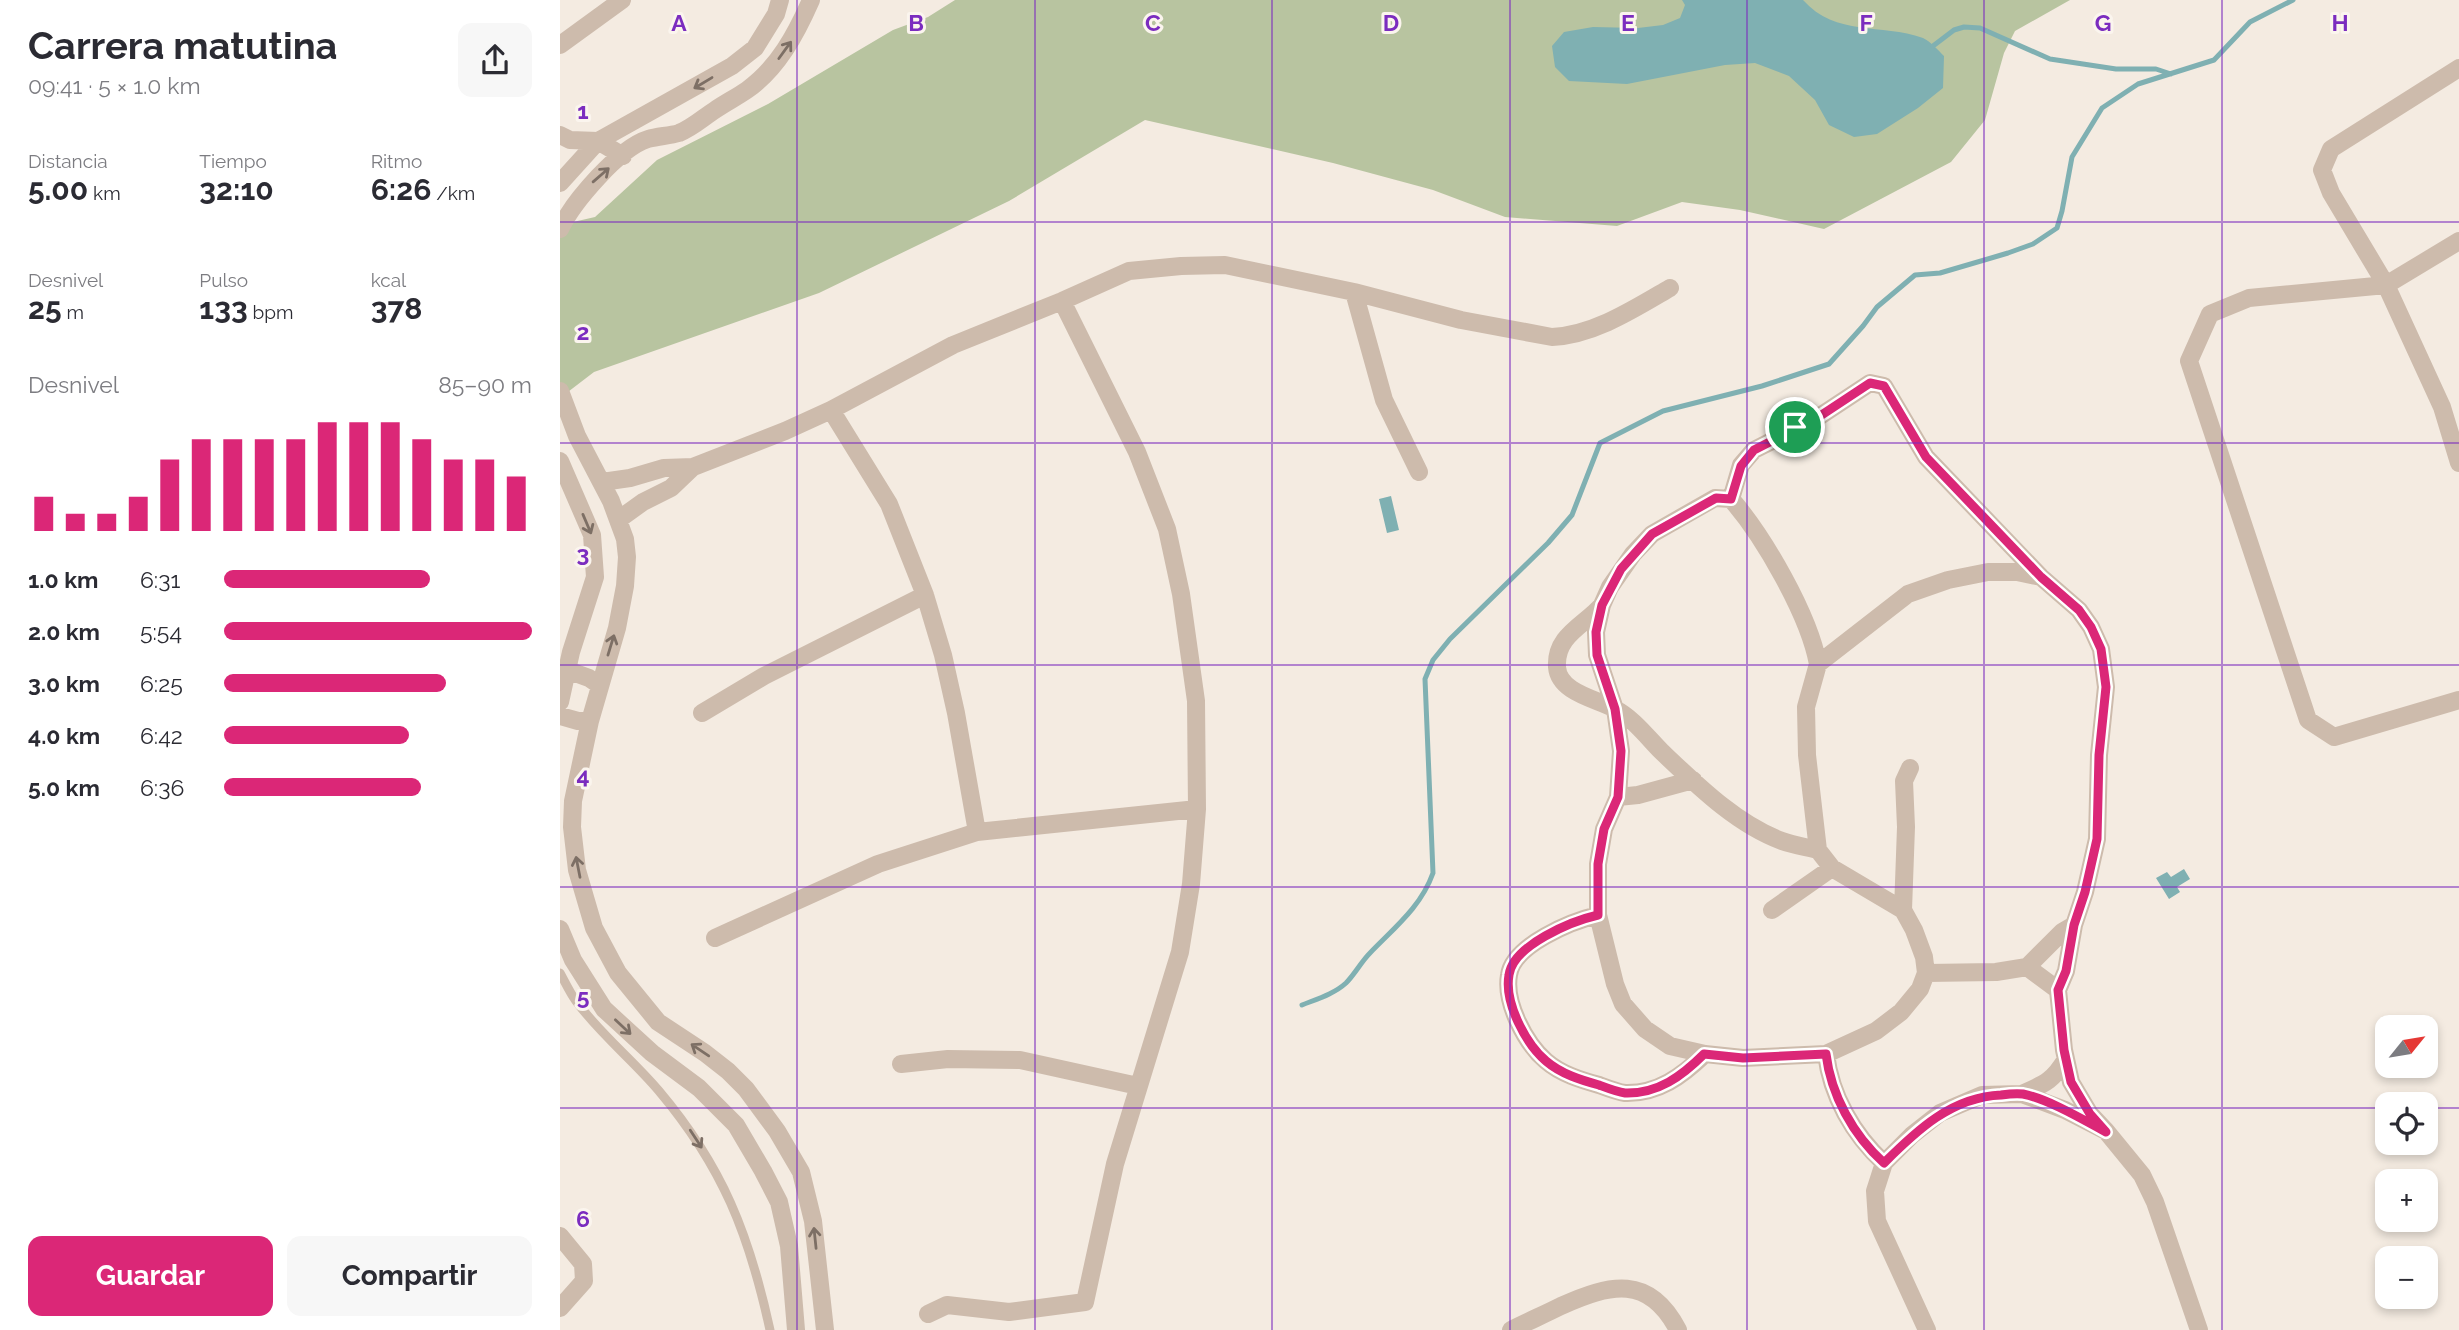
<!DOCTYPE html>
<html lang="es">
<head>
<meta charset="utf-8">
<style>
	:root { --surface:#fff; --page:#f7f7f7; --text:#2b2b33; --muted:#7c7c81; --accent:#db2777 }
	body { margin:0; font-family:Raleway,sans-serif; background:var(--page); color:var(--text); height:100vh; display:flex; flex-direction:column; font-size:26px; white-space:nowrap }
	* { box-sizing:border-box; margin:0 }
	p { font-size:23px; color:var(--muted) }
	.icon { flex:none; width:38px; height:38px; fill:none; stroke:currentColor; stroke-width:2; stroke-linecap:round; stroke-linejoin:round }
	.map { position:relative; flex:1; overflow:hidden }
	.details { display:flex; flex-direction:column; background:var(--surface); width:560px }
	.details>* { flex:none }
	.needle { width:46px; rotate:60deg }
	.tools { position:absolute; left:1815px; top:1015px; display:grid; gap:14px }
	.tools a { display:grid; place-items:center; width:63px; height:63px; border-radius:14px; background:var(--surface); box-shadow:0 4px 10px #0003; font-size:35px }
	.pin { position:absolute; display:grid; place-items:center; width:60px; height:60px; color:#fff; margin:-30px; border:4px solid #fff; border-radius:50%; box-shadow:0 2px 7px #0007 }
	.round { display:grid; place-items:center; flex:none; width:74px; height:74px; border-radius:14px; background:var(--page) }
	.summary { display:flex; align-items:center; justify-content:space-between; height:119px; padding:0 28px }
	h1 { font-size:38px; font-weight:700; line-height:52px }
	.stats { display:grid; grid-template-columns:repeat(3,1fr); gap:10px; height:119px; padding:7px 28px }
	.stats div { display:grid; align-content:center }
	.stats b { font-size:30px; font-weight:700 }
	.stats small { font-size:19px; font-weight:400 }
	.stats p { font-size:19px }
	.chart { height:196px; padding:14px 28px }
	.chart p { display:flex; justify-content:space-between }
	.chart svg { width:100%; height:126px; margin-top:7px; stroke:var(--accent); stroke-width:6 }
	.action { display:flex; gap:14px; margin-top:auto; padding:14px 28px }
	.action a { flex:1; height:80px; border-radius:14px; background:var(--accent); color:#fff; font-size:28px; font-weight:700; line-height:80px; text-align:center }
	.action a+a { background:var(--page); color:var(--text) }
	ul { padding:0 28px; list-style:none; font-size:23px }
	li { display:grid; grid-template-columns:112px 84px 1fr; align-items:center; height:52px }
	li i { height:18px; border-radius:9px; background:var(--accent) }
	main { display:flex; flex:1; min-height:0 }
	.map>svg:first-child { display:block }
</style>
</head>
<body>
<main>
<section class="details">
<div class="summary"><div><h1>Carrera matutina</h1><p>09:41 · 5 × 1.0 km</p></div><a class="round"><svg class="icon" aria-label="share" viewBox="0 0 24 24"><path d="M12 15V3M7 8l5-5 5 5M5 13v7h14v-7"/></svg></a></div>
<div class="stats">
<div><p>Distancia</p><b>5.00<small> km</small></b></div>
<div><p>Tiempo</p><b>32:10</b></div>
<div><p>Ritmo</p><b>6:26<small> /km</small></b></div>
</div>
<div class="stats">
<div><p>Desnivel</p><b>25<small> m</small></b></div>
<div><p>Pulso</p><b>133<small> bpm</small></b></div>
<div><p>kcal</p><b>378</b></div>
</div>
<div class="chart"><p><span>Desnivel</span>85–90 m</p>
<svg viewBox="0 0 160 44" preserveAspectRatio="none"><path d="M5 44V32M15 44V38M25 44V38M35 44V32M45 44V19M55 44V12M65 44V12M75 44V12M85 44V12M95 44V6M105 44V6M115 44V6M125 44V12M135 44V19M145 44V19M155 44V25"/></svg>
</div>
<ul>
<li><b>1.0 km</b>6:31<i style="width:67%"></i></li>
<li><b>2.0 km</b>5:54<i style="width:100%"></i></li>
<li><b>3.0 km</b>6:25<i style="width:72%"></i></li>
<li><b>4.0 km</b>6:42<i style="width:60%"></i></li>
<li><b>5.0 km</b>6:36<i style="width:64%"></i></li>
</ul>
<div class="action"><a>Guardar</a><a>Compartir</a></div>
</section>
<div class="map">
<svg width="1899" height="1330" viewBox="0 0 1899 1330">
	<rect width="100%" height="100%" fill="#f4ebe1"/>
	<!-- green -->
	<path fill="#b8c4a0" d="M395,0H1510L1455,31L1444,53L1425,120L1391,162L1264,229L1180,210L1122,202L1057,226L945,217L873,190L773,163L585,120L449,201L259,293L34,372L0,398V225L35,217L97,160L208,104L333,30L368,17Z"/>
	<!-- water -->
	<path fill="#7fb0b2" d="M1122,0H1243C1276,37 1321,23 1363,38C1370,41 1378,50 1384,56L1383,88L1358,108L1317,134L1294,137L1269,125L1255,100L1229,76L1195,63L1165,65L1067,84L1009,81L995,67L992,46L1004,32L1033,27L1078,28L1103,25L1120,18L1125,5Z
		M831,496L839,530L827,533L819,499Z
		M1624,869L1630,879L1617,887L1620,892L1609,899L1596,878L1607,872L1611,877Z"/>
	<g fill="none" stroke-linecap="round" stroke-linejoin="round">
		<!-- stream -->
		<path stroke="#7fb0b2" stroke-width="5" d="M1373,46L1394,30L1404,27L1420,28L1490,59L1556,69H1596L1611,74
			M742,1005C757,999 774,994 786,983C795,974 801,962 810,953C834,928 861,907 873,873L865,679L873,660L890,639L988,543L1012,515L1040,443L1103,411L1202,386L1269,364L1303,326L1317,307L1355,275L1380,273L1448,253L1473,244L1497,228L1502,211L1512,157L1542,108L1578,84L1654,60L1690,22L1733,0"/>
		<!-- lane -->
		<path stroke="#cdbbac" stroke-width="9" d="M0,973C5,982 10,993 16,1001C40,1034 73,1060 99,1091C163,1167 189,1234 210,1330"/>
		<!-- street -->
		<path stroke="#cdbbac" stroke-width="18" d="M0,45L62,0
			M1899,68L1771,149L1762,170L1771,193L1826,285L1882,407L1899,463
			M0,135L10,140L38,141L63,156
			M0,183L38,141L172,66L195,48L216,14L220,0
			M0,229C13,202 59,148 88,139C98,136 109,136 119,133C132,128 144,117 155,110C165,103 177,97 187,90C218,68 236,34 251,0
			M1899,241L1826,285L1689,298L1650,314L1629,361L1748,720L1774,737L1899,700
			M794,292L824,400L859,472
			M0,391L17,436L51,501L65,539L67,557L65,586L57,628L30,721L13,801L12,827L17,870L34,928L58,973L98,1022L145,1053L168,1071L186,1089L217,1131L241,1172L253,1221L265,1330
			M271,410L329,504L365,595L383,655L396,713L417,832
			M0,461L32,535L35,577L11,652L0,702
			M42,482L70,478L104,468L133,467L225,431L271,410L393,345L502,301L569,271L621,266L665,265L794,292L901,320L992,337C1034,335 1074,309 1110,288
			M1171,499L1181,465L1194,450L1257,418L1310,383L1324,386L1366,457L1481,577L1519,610L1531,627L1541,649L1546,687L1539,755L1537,839L1525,892L1514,925L1506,971L1498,990L1504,1050L1511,1082L1530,1114L1546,1131
			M58,520L83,502L111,488L133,467
			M1042,605C1025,625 995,635 997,667C999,693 1037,699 1055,709C1073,718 1088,738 1102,752C1137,785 1176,824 1222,841C1233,845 1246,847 1258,850
			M1258,664C1249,615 1204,537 1171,499L1155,498L1092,534L1073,554L1050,587L1042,605L1036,632L1037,655L1055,709L1061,751L1058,797L1044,829L1038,864V915L1055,984L1063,1004L1085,1029L1110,1046L1145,1054L1183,1058L1266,1054L1316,1031L1341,1012L1360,989L1366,973L1364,957L1354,930L1343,910L1272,868L1258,850L1247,755L1246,707L1258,664L1348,594L1388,580L1428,572H1457L1481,577
			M7,670L29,678L39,685
			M142,713L204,676L365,595
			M0,716L18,721H30
			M1058,797L1078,795L1133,780
			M1212,910L1272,868
			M1343,910L1346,827L1344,781L1350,768
			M1038,915C1012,921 953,945 949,975C944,1003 966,1044 986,1061C1001,1074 1021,1080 1039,1085C1047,1088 1057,1092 1065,1093C1098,1094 1122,1076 1145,1054
			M0,929L13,960L44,1009L92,1053L139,1088L176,1125L203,1171L219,1202L229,1246L236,1330
			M155,938L318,864L417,832L637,809
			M1467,967L1502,932L1514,925
			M1366,973L1436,972L1467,967L1498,990
			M1266,1054C1271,1096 1293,1134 1324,1163
			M341,1064L388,1059L460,1060L578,1086
			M1462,1094C1484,1084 1493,1081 1506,1059
			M0,1236L23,1264L24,1281L0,1308
			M368,1314L387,1305L449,1312L525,1302L555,1164L620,952L631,884L637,809L636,701L621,594L607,529L577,452L502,301
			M951,1330C967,1322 985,1314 1001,1306C1050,1284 1089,1274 1118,1330
			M1367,1330L1317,1221L1315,1191L1324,1163L1352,1135L1380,1113L1422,1095L1462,1094L1505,1110L1546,1131L1582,1175L1595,1202L1639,1330"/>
	</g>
	<!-- one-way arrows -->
	<defs><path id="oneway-shaft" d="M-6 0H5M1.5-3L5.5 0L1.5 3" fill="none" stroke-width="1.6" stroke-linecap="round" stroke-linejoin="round" transform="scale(1.75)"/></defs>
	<g stroke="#7d6f65">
		<use href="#oneway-shaft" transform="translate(225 50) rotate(-54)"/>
		<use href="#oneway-shaft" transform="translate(143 83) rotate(149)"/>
		<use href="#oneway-shaft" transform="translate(41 175) rotate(-41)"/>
		<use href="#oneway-shaft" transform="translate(27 524) rotate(67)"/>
		<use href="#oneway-shaft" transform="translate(51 645) rotate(-73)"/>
		<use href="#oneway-shaft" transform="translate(18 867) rotate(-101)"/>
		<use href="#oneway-shaft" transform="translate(63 1027) rotate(43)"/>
		<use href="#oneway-shaft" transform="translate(140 1050) rotate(-146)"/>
		<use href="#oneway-shaft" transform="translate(136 1139) rotate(57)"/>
		<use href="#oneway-shaft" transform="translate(255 1238) rotate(-96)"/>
	</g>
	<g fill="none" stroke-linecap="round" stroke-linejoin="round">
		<!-- route casing -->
		<g stroke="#fff" stroke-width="14">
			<path id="route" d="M1310,383L1324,386L1366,457L1481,577L1519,610L1531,627L1541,649L1546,687L1539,755L1537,839L1525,892L1514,925L1506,971L1498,990L1504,1050L1511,1082L1530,1114L1546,1132C1522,1119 1488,1099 1463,1094C1456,1093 1448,1094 1441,1095C1392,1097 1357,1130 1324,1163C1293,1135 1271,1095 1266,1054L1183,1058L1144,1054C1122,1076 1098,1094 1065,1093C1057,1092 1047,1088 1039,1085C1021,1080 1001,1074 986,1061C966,1044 944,1003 949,975C953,945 1012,921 1038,915V864L1044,829L1058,797L1061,751L1055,709L1037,655L1036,632L1042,605L1061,569L1092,534L1156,498L1171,499L1181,466L1194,450L1257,418Z"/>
		</g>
		<!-- route -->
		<use href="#route" stroke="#db2777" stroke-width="9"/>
	</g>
	<!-- grid -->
	<path fill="none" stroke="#7b2cbf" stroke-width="2" stroke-opacity="0.55" d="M237,0V1330M475,0V1330M712,0V1330M950,0V1330M1187,0V1330M1424,0V1330M1662,0V1330M0,222H1899M0,443H1899M0,665H1899M0,887H1899M0,1108H1827M1866,1108H1899"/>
	<g font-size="23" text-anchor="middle" font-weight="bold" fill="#7b2cbf" stroke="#fbf5ee" stroke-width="6" stroke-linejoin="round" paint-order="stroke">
		<text x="119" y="31">A</text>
		<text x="356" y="31">B</text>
		<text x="593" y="31">C</text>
		<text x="831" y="31">D</text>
		<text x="1068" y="31">E</text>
		<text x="1306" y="31">F</text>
		<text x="1543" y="31">G</text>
		<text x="1780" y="31">H</text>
		<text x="23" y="119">1</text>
		<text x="23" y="340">2</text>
		<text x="23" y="562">3</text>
		<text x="23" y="784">4</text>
		<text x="23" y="1005">5</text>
		<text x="23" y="1227">6</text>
	</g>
</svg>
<div class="tools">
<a><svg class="needle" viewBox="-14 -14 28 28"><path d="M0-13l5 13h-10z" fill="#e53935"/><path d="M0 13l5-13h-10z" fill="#7c7c81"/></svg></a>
<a><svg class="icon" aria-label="locate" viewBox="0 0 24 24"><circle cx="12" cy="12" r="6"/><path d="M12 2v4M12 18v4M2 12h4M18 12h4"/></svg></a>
<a>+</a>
<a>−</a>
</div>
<div class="pin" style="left:1235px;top:427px;background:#1e9e55"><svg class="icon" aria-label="arrive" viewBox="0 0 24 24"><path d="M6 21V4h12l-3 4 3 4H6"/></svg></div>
</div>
</main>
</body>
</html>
